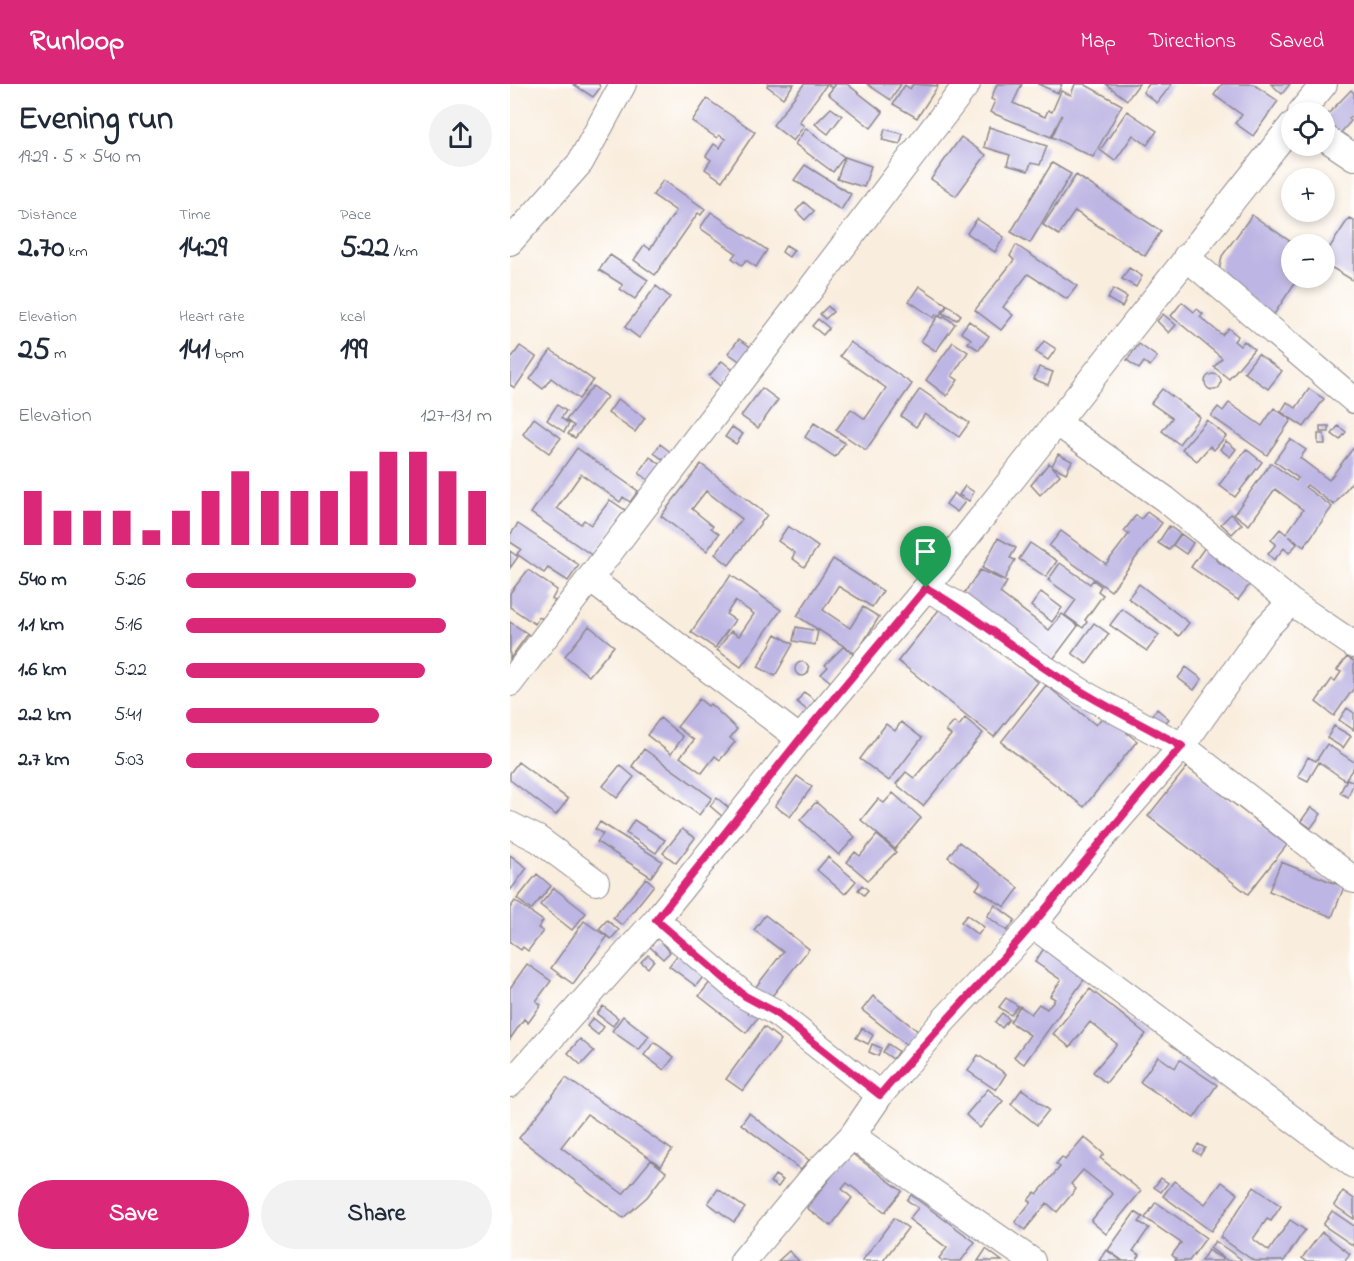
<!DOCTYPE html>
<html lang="en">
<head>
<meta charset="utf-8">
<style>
	:root { --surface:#fff; --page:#f2f2f3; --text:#1f2937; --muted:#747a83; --accent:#db2777 }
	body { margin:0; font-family:"Indie Flower",sans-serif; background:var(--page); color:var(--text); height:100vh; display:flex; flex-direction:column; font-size:22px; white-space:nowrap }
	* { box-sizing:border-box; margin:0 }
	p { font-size:20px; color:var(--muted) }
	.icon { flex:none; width:33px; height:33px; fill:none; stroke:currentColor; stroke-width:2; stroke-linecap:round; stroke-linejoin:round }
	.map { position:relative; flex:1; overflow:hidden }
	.panel { display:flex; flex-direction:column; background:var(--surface); width:510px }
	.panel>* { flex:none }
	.tools { position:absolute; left:771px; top:18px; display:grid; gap:12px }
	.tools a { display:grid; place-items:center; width:54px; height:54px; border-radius:50%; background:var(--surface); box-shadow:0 3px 9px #0003; font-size:30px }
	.pin { position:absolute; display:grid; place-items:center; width:51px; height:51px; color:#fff; margin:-62px -26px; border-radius:50% 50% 50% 0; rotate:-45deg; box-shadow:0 0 6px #0007 }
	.pin .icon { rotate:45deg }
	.round { display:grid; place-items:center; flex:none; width:63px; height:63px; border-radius:32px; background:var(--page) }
	.headline { display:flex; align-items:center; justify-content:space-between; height:102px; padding:0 18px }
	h1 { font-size:33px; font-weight:700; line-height:45px }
	.stats { display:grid; grid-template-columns:repeat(3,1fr); gap:9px; height:102px; padding:6px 18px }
	.stats div { display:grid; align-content:center }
	.stats b { font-size:30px; font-weight:700 }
	.stats small { font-size:16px; font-weight:400 }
	.stats p { font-size:16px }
	.chart { height:168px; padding:12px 18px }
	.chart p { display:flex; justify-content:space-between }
	.chart svg { width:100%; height:108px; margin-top:6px; stroke:var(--accent); stroke-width:6 }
	.cta { display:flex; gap:12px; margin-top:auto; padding:12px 18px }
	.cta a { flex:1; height:69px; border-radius:36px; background:var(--accent); color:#fff; font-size:24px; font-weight:700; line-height:69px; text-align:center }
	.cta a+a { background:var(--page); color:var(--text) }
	ul { padding:0 18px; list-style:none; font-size:20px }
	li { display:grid; grid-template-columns:96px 72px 1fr; align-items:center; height:45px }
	li i { height:15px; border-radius:8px; background:var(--accent) }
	header { display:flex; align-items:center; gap:36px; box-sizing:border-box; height:84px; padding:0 30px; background:var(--accent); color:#fff }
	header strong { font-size:28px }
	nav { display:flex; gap:33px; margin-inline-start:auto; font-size:21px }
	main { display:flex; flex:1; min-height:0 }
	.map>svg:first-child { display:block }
</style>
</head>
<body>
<header>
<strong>Runloop</strong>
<nav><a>Map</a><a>Directions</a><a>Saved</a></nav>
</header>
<main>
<section class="panel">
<div class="headline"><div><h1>Evening run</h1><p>19:29 · 5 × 540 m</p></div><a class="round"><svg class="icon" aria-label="share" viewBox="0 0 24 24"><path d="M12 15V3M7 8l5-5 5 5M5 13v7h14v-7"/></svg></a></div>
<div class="stats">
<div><p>Distance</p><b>2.70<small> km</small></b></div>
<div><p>Time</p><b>14:29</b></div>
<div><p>Pace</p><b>5:22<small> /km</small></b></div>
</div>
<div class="stats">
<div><p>Elevation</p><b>25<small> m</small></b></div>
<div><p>Heart rate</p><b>141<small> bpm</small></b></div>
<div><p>kcal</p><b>199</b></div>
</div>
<div class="chart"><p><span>Elevation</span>127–131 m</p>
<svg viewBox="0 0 160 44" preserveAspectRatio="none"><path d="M5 44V22M15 44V30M25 44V30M35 44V30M45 44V38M55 44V30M65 44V22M75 44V14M85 44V22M95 44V22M105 44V22M115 44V14M125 44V6M135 44V6M145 44V14M155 44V22"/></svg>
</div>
<ul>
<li><b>540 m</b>5:26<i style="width:75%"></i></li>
<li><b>1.1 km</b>5:16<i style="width:85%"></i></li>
<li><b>1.6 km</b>5:22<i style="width:78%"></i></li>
<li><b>2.2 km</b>5:41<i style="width:63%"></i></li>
<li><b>2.7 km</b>5:03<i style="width:100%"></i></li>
</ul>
<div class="cta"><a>Save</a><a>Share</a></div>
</section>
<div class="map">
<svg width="844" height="1177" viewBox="0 0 844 1177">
	<rect width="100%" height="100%" fill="#fff"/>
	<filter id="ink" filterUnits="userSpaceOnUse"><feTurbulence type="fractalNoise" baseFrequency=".0167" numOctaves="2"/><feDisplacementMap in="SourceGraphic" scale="12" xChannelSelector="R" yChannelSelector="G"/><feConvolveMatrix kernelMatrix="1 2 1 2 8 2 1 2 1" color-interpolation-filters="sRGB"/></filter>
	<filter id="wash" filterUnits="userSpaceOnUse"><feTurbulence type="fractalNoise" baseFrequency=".008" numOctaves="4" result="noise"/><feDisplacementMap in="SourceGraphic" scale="24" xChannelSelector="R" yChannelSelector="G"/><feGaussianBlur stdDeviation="1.35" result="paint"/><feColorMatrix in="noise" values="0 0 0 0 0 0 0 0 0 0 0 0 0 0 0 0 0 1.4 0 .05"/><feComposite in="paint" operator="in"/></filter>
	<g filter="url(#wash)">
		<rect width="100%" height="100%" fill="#f9eddd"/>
		<g id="blocks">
			<!-- building -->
			<path fill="#bdb5e3" d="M63,0H89L90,4L83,13Z
				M258,0H284L273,14L257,2Z
				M294,0H325L322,4L317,0L289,38L294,42L283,57L263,41Z
				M326,0H337L373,28L361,44L318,10Z
				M357,0H391L381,16Z
				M403,0L428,2L407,34L383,20L395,1L400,5Z
				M487,0H512L503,19L535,33L538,26L542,28L551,7L561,11L565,0H574L612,21L583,73L542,53L552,31L541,53L480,28L485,17L481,15Z
				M528,0H552L548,9Z
				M596,0H629L617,16Z
				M639,0H662L647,19L633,8Z
				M712,0H743L768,17L743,52L725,39L732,31L704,11Z
				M761,0H780L772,10Z
				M841,6L844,9V29L839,35L841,37L827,53L814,42V34Z
				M197,15L245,48L212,97L195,85L201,76L196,72L204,60L210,64L215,55L209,51L207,54L182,37Z
				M321,24L332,32L318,50L305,40Z
				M617,27L647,47L637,61L623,51L605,77L590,66Z
				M479,43L537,62L530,81L521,79L518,87L497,81L500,71L474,63Z
				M296,44L334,73L323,88L285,60Z
				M375,45L393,50L390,60L372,56Z
				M451,53L476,71L446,112L421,95Z
				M335,73L361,82L354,103L327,95Z
				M542,79L561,90L520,159L501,148Z
				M295,81L341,110L331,126L284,96Z
				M566,91L651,147L635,172L565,127L549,151L533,141Z
				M153,96L195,125L191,131L188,129L145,191L124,176L134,161L140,165L166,127L143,111Z
				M294,118L304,127L295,136L286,127Z
				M201,128L257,166L246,183L236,176L232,181L222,174L226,169L190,144Z
				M742,131L784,160H782V194H788L759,238L707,198L712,172Z
				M839,134L844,137V197L814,179V172Z
				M467,135L494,153L485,168L457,149Z
				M276,161L284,166L279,173L272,168Z
				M506,161L567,202L557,215L518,190L493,223L503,231L491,246L465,226L504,176L500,172Z
				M100,171L138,196L125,215L110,205L113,201L89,186Z
				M619,184L632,192L626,203L612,195Z
				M146,202L160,213L129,254L115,243Z
				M409,202L437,221L429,232L426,230L424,234L399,217Z
				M603,205L617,213L612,223L598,215Z
				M672,218L684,228L687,225L693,230L690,233L712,251L718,244L728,252L724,257L730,262L734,257L744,265L719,295L704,283L712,274L661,232Z
				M438,221L451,231L447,236L432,229Z
				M318,222L323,228L315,235L310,230Z
				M653,230L666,241L659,249L647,237Z
				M428,232L433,234L434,232L445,240L426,267L411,257Z
				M308,235L319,244L313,251L302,242Z
				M459,237L479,252L469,266L458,259L461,255L451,248Z
				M229,255L242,264L231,278L218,269Z
				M534,257L546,265L538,276L526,268Z
				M340,258L402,300L356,366L326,346L341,325L355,335L376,304L330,272Z
				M443,258L458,268L442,292L448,296L437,312L416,296Z
				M629,260L647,273L640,282L634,278L629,285L617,276Z
				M10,262L26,273L5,304L0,301V276Z
				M41,266L83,296L69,315L41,294L33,305L20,295Z
				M748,270L772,287L758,305L734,288Z
				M212,277L223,286L210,302L199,292Z
				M529,283L543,288L538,301L524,295Z
				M695 298a8 8 0 1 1 16 0a8 8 0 1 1-16 0Z
				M83,302L97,313L65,354L58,350L64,342L56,336Z
				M252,304L268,316L248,344L231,332Z
				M410,305L459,339L449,353L415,330L406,343L391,332Z
				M652,305L690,333L669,360L652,347L662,334L641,319Z
				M799,305L814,315L794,343L771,328L777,318L786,324Z
				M108,315L135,334L125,348L98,329Z
				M719,319L752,342L764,324L781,336L757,371L701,332L708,323L713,327Z
				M47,321L56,327L51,334L59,340L54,348L37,336Z
				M24,334L51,354L39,369L13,350Z
				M697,336L716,352L704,366L700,362L687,377L672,365Z
				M304,339L335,359L325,373L295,353Z
				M810,342H819V348H810Z
				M828,342L836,348L830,356L822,350Z
				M222,343L233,350L226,360L215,353Z
				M808,350H814L815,360H808Z
				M780,355L796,366L790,374L819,396L844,363V395L824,421L797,401L795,403L822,423L794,463L779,452L787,460L779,469L774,464L764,476L758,470L766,460L761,456L770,445L776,450L793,426L765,405L739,441L724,430L761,379L786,397L788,394L764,377Z
				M716,357L726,365L720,373L710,365Z
				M150,360L162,369L155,377L144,369Z
				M67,364L128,407L120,418L113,413L110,418L71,390L47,424L71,440L74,436L81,441L100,416L115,426L83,472L21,429Z
				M736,365L752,378L725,413L709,401Z
				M548,370L562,377L556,389L542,382Z
				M140,373L153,382L141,398L129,389Z
				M539,379L550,391L530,411L521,401Z
				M191,380L257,431L219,481L205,470L232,435L196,407L182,425L203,442L201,444L209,450L197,467L151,432Z
				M455,402L464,408L459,417L449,411Z
				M444,409L455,418L447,428L436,420Z
				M637,428L652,439L601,507L539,462L551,447L596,480L619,450L614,447L626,431L631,435Z
				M721,430L732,440L722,450L711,440Z
				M8,440L69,481L58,497L38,484L34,489L7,470L11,465L0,458V451Z
				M278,442L308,463L294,483L282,474L285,469L268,457Z
				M659,442L670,450L659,466L648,459Z
				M671,450L683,459L676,470L663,461Z
				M488,454L506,464L500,474L505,476L494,496L472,484Z
				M520,459L547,477L536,493L509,475Z
				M695,463L709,472L706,476L740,500L728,516L681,483Z
				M0,467L8,473L0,484Z
				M323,475L373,507L362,523L328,502L313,526L340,544L353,523L369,533L346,570L287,532Z
				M550,479L580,500L583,496L591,502L588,507L593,511L575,536L577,538L573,544L555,531L566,516L538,496Z
				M18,486L47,506L42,515L45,517L33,535L29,533L25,540L0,523V509Z
				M470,486L497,498L490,509L539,546L552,530L568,542L538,582L450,515Z
				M221,491L271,526L231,583L207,566L221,547L229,552L244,530L225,517L216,530L225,536L205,564L181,548Z
				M629,500L679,539L669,552L618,514Z
				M531,508L552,524L542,538L521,522Z
				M432,522L528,598L484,653L388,577Z
				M612,525L649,551L637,567L600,541Z
				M0,538L18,550L0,575Z
				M584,539L599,550L577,580L562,569Z
				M79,542L104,562L79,592L55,572Z
				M286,543L308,547L305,561L283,557Z
				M266,550L283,560L265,592L248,583Z
				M333,563L344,571L322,599L311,590L318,583L315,581Z
				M837,573L844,577V604L824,632L806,618L822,595L825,597L831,588L827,586Z
				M285 585a7 7 0 1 1 14 0a7 7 0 1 1-14 0Z
				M676,583L692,595L684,606L668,594Z
				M536,601L586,641L594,631L620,646L617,649L627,657L574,723L491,658Z
				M294,608L306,617L298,627L287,618Z
				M189,615L198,622L200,620L227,645L220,654L225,658L210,676L205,672L192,689L170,673L184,656L167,643Z
				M837,624L844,629V646L829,636Z
				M647,625L659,635L651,643L640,633Z
				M150,634L173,653L161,670L137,651Z
				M455,634L473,649L413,722L386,700L396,688L404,694L441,651L436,647L444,638L449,642Z
				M391,638L412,654L379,697L350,675L376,640L385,647Z
				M824,642L841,652L833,664L817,654Z
				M817,660L844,678V683L835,696L809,678L798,697L788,692L798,673L806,677Z
				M134,665L202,714L189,731L122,682Z
				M8,678L58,715L46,731L0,696V689Z
				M110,681L124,693L107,714L93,702Z
				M677,683L777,761L738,810L638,732Z
				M287,692L302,703L280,733L265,722Z
				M837,695L844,698L838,713L830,709Z
				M383,709L411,734L385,765L351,736L368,715L374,719Z
				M207,714L220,725L213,733L200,722Z
				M306,718L345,753L329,771L290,736Z
				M801,723L811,730L801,744L791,737Z
				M124,736L155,756L146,769L116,749Z
				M90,738L152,777L141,793L87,758L93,750L85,745Z
				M172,745L185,754L166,779L153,769Z
				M367,751L386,768L358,796L337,778L345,768L350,772Z
				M449,758L509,804L495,823L466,805L471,798L438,773Z
				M0,771L17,784L0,807Z
				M318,773L346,797L335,810L307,786Z
				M771,778L834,803L822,833L759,807Z
				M27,790L41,802L21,826L7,815Z
				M136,794L144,801L112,841L103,834Z
				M352,801L358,806L354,811L348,806Z
				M44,804L76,829L62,846L30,821Z
				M5,817L33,837L28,844L33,847L18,867L13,863L11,866L0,858V824Z
				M485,821L505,836L497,847L477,832Z
				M255,831L299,865L259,916L245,904L273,868L244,846Z
				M457,831L474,843L468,851L451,838Z
				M97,836L109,846L101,855L89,845Z
				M74,837L97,853L63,900L41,884Z
				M148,854L160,868L153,875L140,863Z
				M536,861L578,890L514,980L504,973L520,951L500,938L510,922L521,930L529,920L537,925L545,915L540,912L551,896L525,878Z
				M169,869L196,889L186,902L159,882Z
				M138,871L144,876L138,884L131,878Z
				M17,880L41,897L26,917L31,921L18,939L14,935L0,955V904Z
				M201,897L249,932L236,949L189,912Z
				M580,905L636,950L596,999L583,988L607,960L580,938L560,963L543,950Z
				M363,912L409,948L398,962L352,926Z
				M496,914L508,922L501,931L489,923Z
				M93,922L108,934L103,942L87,930Z
				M492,929L499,935L492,944L485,938Z
				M113,932L139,952L129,966L102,947Z
				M83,934L94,943L88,951L77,942Z
				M254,943L271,956L233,1007L216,995Z
				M352,944L363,951L358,960L346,954Z
				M70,955L84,967L71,981L58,969Z
				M144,958L164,973L154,986L134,971Z
				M362,960L371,964L368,972L359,968Z
				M378,960L388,967L383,975L373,968Z
				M468,971L496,990L486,1006L458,987Z
				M648,972L665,984L670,976L707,1001L684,1034L630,998Z
				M56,994L162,1066L151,1082L77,1030L51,1063L113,1110L141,1076L156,1088L137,1113L113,1134L9,1054Z
				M478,1005L493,1017L470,1044L456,1031Z
				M512,1005L539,1026L527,1041L501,1020Z
				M239,1029L299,1076L291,1086L231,1040Z
				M574,1053L594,1070L590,1074L631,1107L596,1150L581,1137L603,1110L573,1086L561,1100L566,1105L547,1128L537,1119L515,1146L505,1138L521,1118L518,1116L525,1108L527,1110L550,1083L546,1080L552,1073L555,1076Z
				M688,1060L695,1064L690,1071L684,1067Z
				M340,1068L392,1107L375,1128L337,1099L332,1105L342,1114L321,1142L297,1124Z
				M265,1091L273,1096L268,1103L260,1098Z
				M651,1094L658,1099L651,1108L644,1103Z
				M664,1097L695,1120L712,1098L728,1110L701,1147L653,1112Z
				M744,1103L771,1122L761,1137L757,1135L743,1155L759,1167L780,1136L795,1146L774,1177H744L710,1153Z
				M208,1105L235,1124L224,1138L198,1119Z
				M833,1107L844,1115V1135L824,1121Z
				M401,1111L465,1158L451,1177H432L429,1174L437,1164L399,1135L408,1124L397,1116Z
				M646,1118L696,1154L679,1177H665L666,1175L662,1171L671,1159L635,1134Z
				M822,1127L844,1142V1162L813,1141Z
				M625,1128L633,1133L629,1138L639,1144L623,1167L630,1171L626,1177H613L598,1166Z
				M384,1134L398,1144L373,1177H352Z
				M812,1148L840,1170L835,1177H796L792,1174Z
				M705,1157L731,1175L730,1177H718L700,1164Z
				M476,1165L492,1177H468Z
				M596,1166L612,1177H589Z
				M698,1166L713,1175L712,1177H691Z
				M279,1167L289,1177H268Z"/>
		</g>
	</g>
	<g filter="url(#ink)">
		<use href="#blocks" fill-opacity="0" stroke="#8e888c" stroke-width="1.5"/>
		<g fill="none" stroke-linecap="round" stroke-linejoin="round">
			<!-- minor casing -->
			<g stroke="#8e888c" stroke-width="28">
				<path id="minor" d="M791,28L814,0
					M814,53L844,73
					M0,158L70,79L113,0
					M676,173L844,316
					M546,338L655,415L781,518L844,561
					M80,495L290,655
					M416,504L448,521L526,579L580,613L672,662L844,796
					M0,599L457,0
					M0,741L28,755L86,798
					M146,836L235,912L265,928L370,1011
					M523,841L844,1081
					M0,1000L146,836L290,655L416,504L782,41
					M342,1052L522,1177
					M233,1177L308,1087L342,1052L370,1011L435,935L523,841L587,760L672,662L754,546L781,518"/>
			</g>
			<!-- minor -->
			<use href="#minor" stroke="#fff" stroke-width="26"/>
		</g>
	</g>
	<g fill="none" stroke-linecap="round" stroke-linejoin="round" filter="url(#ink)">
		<!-- route casing -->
		<g stroke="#fff" stroke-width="12">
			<path id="route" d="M416,504C456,526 490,554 527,579C573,611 623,636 672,662C620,720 573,782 522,841C473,899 419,953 370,1011L265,928L235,912L146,836L290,655Z"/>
		</g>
		<!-- route -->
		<use href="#route" stroke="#db2777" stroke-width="8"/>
	</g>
</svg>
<div class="tools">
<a><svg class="icon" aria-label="locate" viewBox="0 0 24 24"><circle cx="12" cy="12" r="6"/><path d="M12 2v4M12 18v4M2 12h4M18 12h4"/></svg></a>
<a>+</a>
<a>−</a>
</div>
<div class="pin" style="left:416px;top:504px;background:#1e9e55"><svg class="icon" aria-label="arrive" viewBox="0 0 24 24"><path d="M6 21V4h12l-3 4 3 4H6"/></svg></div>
</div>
</main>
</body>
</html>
